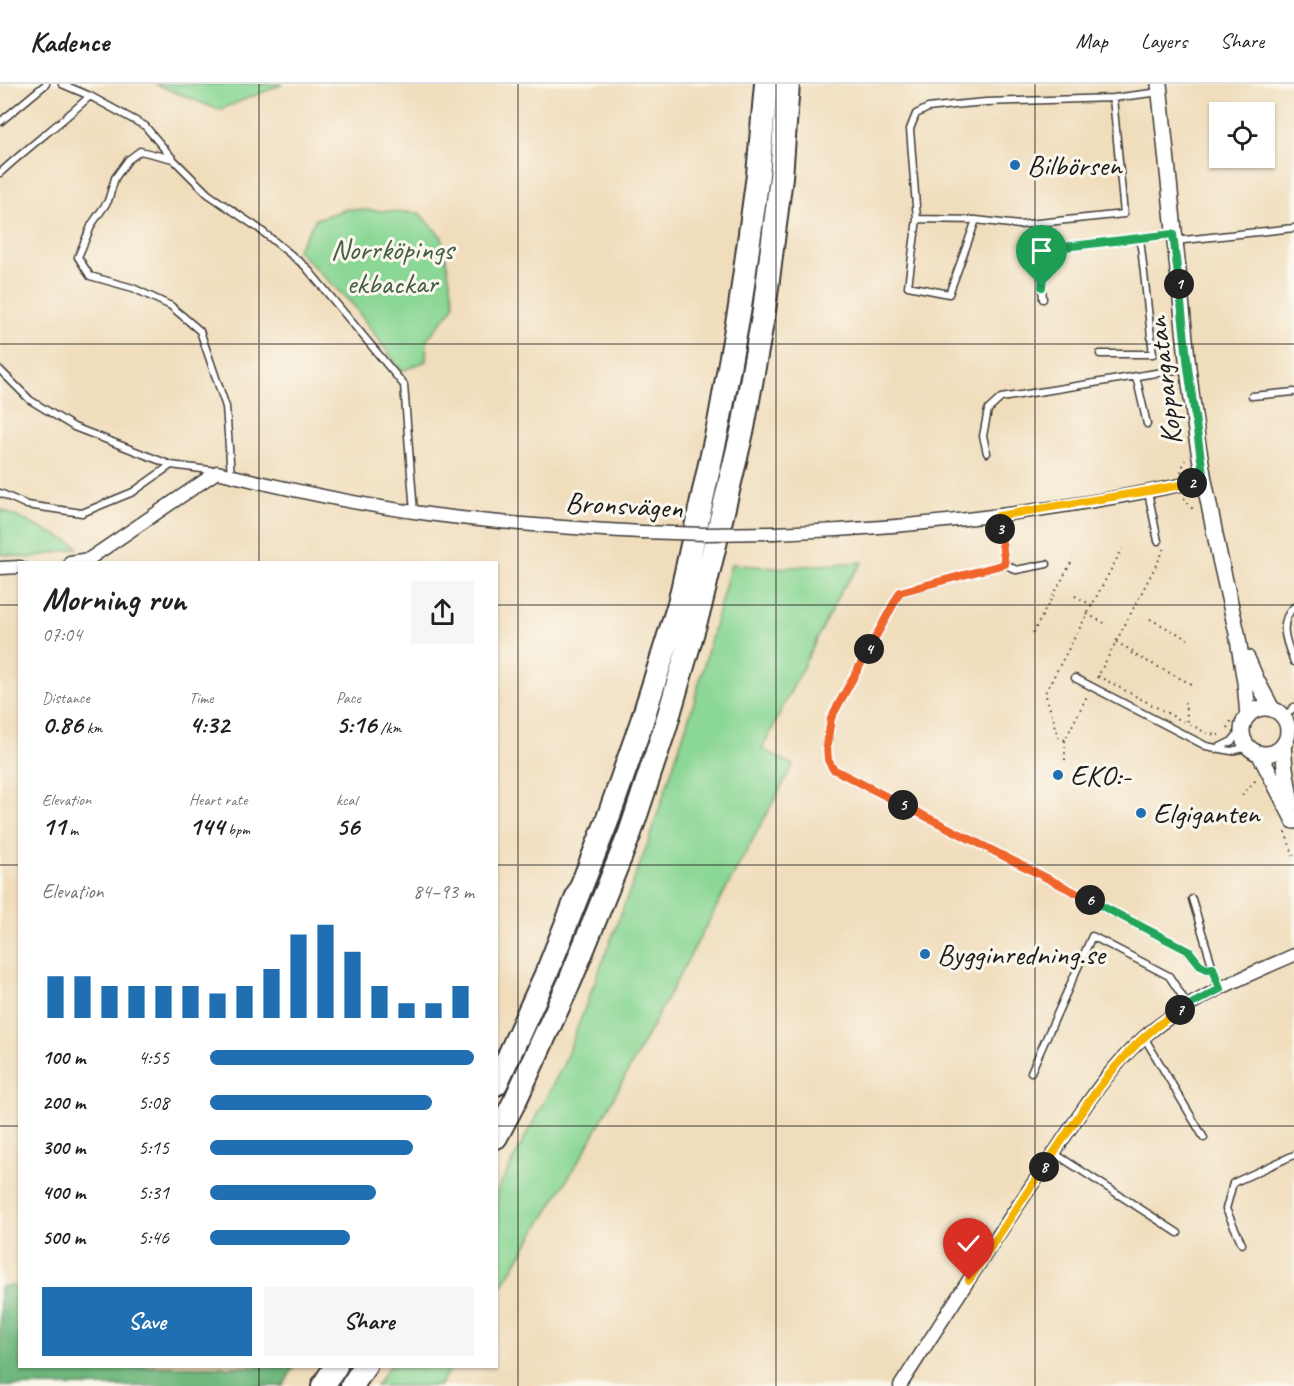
<!DOCTYPE html>
<html lang="en">
<head>
<meta charset="utf-8">
<style>
	:root { --surface:#fff; --page:#f6f6f6; --text:#202124; --muted:#757577; --line:#e0e0e0; --accent:#1f6fb2 }
	body { margin:0; font-family:Caveat,sans-serif; background:var(--page); color:var(--text); height:100vh; display:flex; flex-direction:column; font-size:22px; white-space:nowrap }
	* { box-sizing:border-box; margin:0 }
	p { font-size:20px; color:var(--muted) }
	.icon { flex:none; width:33px; height:33px; fill:none; stroke:currentColor; stroke-width:2; stroke-linecap:round; stroke-linejoin:round }
	.map { position:relative; flex:1; overflow:hidden }
	.side { position:absolute; left:18px; top:477px; width:480px; height:807px; display:flex; flex-direction:column; background:var(--surface); border-radius:0px; box-shadow:0 2px 4px #0004 }
	.side>* { flex:none }
	.tools { position:absolute; left:1209px; top:18px; display:grid; gap:12px }
	.tools a { display:grid; place-items:center; width:66px; height:66px; border-radius:0px; background:var(--surface); box-shadow:0 2px 4px #0004; font-size:30px }
	.pin { position:absolute; display:grid; place-items:center; width:51px; height:51px; color:#fff; margin:-62px -26px; border-radius:50% 50% 50% 0; rotate:-45deg; box-shadow:0 0 6px #0007 }
	.pin .icon { rotate:45deg }
	.km { position:absolute; width:30px; height:30px; margin:-15px; border-radius:50%; background:#222; color:#fff; font-size:16px; line-height:30px; text-align:center }
	.round { display:grid; place-items:center; flex:none; width:63px; height:63px; border-radius:0px; background:var(--page) }
	.summary { display:flex; align-items:center; justify-content:space-between; height:102px; padding:0 24px }
	h1 { font-size:33px; font-weight:800; line-height:45px }
	.stats { display:grid; grid-template-columns:repeat(3,1fr); gap:9px; height:102px; padding:6px 24px }
	.stats div { display:grid; align-content:center }
	.stats b { font-size:26px; font-weight:800 }
	.stats small { font-size:16px; font-weight:400 }
	.stats p { font-size:16px }
	.chart { height:168px; padding:12px 24px }
	.chart p { display:flex; justify-content:space-between }
	.chart svg { width:100%; height:108px; margin-top:6px; stroke:var(--accent); stroke-width:6 }
	.cta { display:flex; gap:12px; margin-top:auto; padding:12px 24px }
	.cta a { flex:1; height:69px; border-radius:0px; background:var(--accent); color:#fff; font-size:24px; font-weight:800; line-height:69px; text-align:center }
	.cta a+a { background:var(--page); color:var(--text) }
	ul { padding:0 24px; list-style:none; font-size:20px }
	li { display:grid; grid-template-columns:96px 72px 1fr; align-items:center; height:45px }
	li i { height:15px; border-radius:8px; background:var(--accent) }
	header { display:flex; align-items:center; gap:36px; box-sizing:border-box; height:84px; padding:0 30px; background:var(--surface); border-bottom:2px solid var(--line) }
	header strong { font-size:28px }
	nav { display:flex; gap:33px; margin-inline-start:auto; font-size:21px }
	.map>svg:first-child { display:block }
</style>
</head>
<body>
<header>
<strong>Kadence</strong>
<nav><a>Map</a><a>Layers</a><a>Share</a></nav>
</header>
<div class="map">
<svg width="1294" height="1302" viewBox="0 0 1294 1302">
	<rect width="100%" height="100%" fill="#fbf7ec"/>
	<filter id="ink" filterUnits="userSpaceOnUse"><feTurbulence type="fractalNoise" baseFrequency=".0167" numOctaves="2"/><feDisplacementMap in="SourceGraphic" scale="12" xChannelSelector="R" yChannelSelector="G"/><feConvolveMatrix kernelMatrix="1 2 1 2 8 2 1 2 1" color-interpolation-filters="sRGB"/></filter>
	<filter id="wash" filterUnits="userSpaceOnUse"><feTurbulence type="fractalNoise" baseFrequency=".008" numOctaves="4" result="noise"/><feDisplacementMap in="SourceGraphic" scale="24" xChannelSelector="R" yChannelSelector="G"/><feGaussianBlur stdDeviation="1.35" result="paint"/><feColorMatrix in="noise" values="0 0 0 0 0 0 0 0 0 0 0 0 0 0 0 0 0 1.4 0 .05"/><feComposite in="paint" operator="in"/></filter>
	<g filter="url(#wash)">
		<rect width="100%" height="100%" fill="#f0ddbc"/>
		<!-- green -->
		<path fill="#8bd795" stroke="#547a58" stroke-width="1.5" d="M155,0H283L219,26Z
			M347,125L419,129L442,153L454,218L453,224L427,255L426,277L402,287L353,221L297,166L316,135Z
			M0,425L73,459L78,464L28,474L0,470Z
			M863,478L842,505L762,665L793,681L586,1065L497,1210V1107L563,981L648,759L694,618L731,480L777,484Z
			M389,1282H451V1283L439,1302H376Z"/>
		<!-- forest -->
		<path fill="#70b87e" stroke="#466a4d" stroke-width="1.5" d="M11,1201L19,1205L20,1282L294,1283L283,1302H0V1203Z"/>
	</g>
	<g filter="url(#ink)">
		<g fill="none" stroke-linecap="round" stroke-linejoin="round">
			<!-- service casing -->
			<g stroke="#3c3934" stroke-width="9">
				<path id="service" d="M62,0L90,12L145,42L173,75
					M0,38L46,0
					M0,89C29,62 61,39 90,12
					M917,135L976,136L949,210L908,202L917,135L910,45L916,30L928,24L953,21L986,18L1113,14L1160,8
					M976,136L1019,141L1124,130L1113,14
					M1175,157L1294,144
					M1043,215L1042,203L1044,183L1064,163L1173,150
					M1100,270H1153L1140,154
					M0,286L30,316L74,343L171,381L217,387
					M1136,292L1147,340
					M1252,312L1294,308
					M987,369L983,352L988,326L1001,314L1187,284
					M231,391L226,323L200,247L171,222L133,204L90,192L78,173L92,140L108,117L115,94L128,76L140,67L173,75L208,110L258,144L305,182L404,301L414,428
					M1148,408L1158,457
					M0,409L27,421L82,429L133,408L171,381
					M998,432L1005,480L1016,486L1047,480
					M1005,480L900,509L831,634L827,662L828,676L833,685L1189,867C1196,875 1201,886 1213,883
					M1294,523C1277,539 1287,560 1294,578
					M1075,594L1206,662L1231,667L1249,663
					M1284,634L1294,623
					M1216,665L1232,657L1242,645
					M1192,815L1219,904
					M1144,953L1204,1054
					M1031,988L1092,852L1169,892L1188,921
					M1054,1069L1178,1149
					M1242,1160L1226,1125L1233,1099L1294,1071"/>
			</g>
			<!-- minor casing -->
			<g stroke="#3c3934" stroke-width="15">
				<path id="minor" d="M774,449C918,444 1062,427 1204,396
					M70,478L89,475L217,388C282,404 347,419 414,428C489,439 565,444 641,448
					M0,484L20,483
					M900,1302C951,1223 1002,1143 1056,1066C1082,1027 1108,985 1143,954C1186,916 1242,894 1294,871"/>
			</g>
			<!-- tertiary casing -->
			<g stroke="#3c3934" stroke-width="18">
				<path id="tertiary" d="M1159,0L1188,284L1197,355L1204,396L1220,475L1237,549L1245,598L1248,632
					M1247,574L1257,597L1272,625
					M1242 647a23 23 0 1 1 46 0a23 23 0 1 1-46 0Z
					M1283,661L1285,684L1291,720
					M1259,669L1294,737"/>
			</g>
			<!-- motorway casing -->
			<g stroke="#3c3934" stroke-width="26">
				<path id="motorway" d="M496,1000L548,886L606,740L642,637L679,520L719,339L740,223L758,91L766,0
					M496,1053L515,1017L570,897L630,749L665,644L700,523L743,344L764,227L781,93L788,0
					M323,1302L336,1282
					M352,1302L365,1282"/>
			</g>
			<!-- path -->
			<path stroke="#3c3934" stroke-width="2" stroke-dasharray="1.5 4.5" stroke-linecap="butt" d="M1181,388L1185,376
				M1184,414L1195,428
				M1075,512L1092,521
				M1087,530L1104,539
				M1150,535L1188,555
				M1033,549L1073,475
				M1116,558L1133,567
				M1131,569L1195,602
				M1098,592L1184,638L1188,639
				M1097,594L1165,464
				M1185,618L1188,639L1208,650L1219,651
				M1228,644L1233,633
				M1065,656L1059,653L1045,609L1122,465
				M1065,676V656L1087,612
				M1242,711L1256,696
				M1285,748L1294,773"/>
			<!-- service -->
			<use href="#service" stroke="#fff" stroke-width="6"/>
			<!-- minor -->
			<use href="#minor" stroke="#fff" stroke-width="12"/>
			<!-- tertiary -->
			<use href="#tertiary" stroke="#fff" stroke-width="15"/>
			<!-- motorway -->
			<use href="#motorway" stroke="#fff" stroke-width="22"/>
			<!-- minor-bridge casing -->
			<g stroke="#3c3934" stroke-width="15" stroke-linecap="butt">
				<path id="minor-bridge" d="M641,448L706,450L774,449"/>
			</g>
			<!-- minor-bridge -->
			<use href="#minor-bridge" stroke="#fff" stroke-width="12"/>
		</g>
	</g>
	<g fill="none" stroke-linecap="round" stroke-linejoin="round" filter="url(#ink)">
		<!-- split-1 casing -->
		<g stroke="#fff" stroke-width="12">
			<path id="split-1" d="M1042,203L1044,183L1064,163L1173,150L1179,200"/>
		</g>
		<!-- split-2 casing -->
		<g stroke="#fff" stroke-width="12">
			<path id="split-2" d="M1179,200L1188,284L1204,396L1192,399"/>
		</g>
		<!-- split-3 casing -->
		<g stroke="#fff" stroke-width="12">
			<path id="split-3" d="M1000,445L998,432L1148,407L1192,399"/>
		</g>
		<!-- split-4 casing -->
		<g stroke="#fff" stroke-width="12">
			<path id="split-4" d="M869,565L900,508L1005,480L1000,445"/>
		</g>
		<!-- split-5 casing -->
		<g stroke="#fff" stroke-width="12">
			<path id="split-5" d="M869,565L831,634L827,662L828,676L833,685L903,721"/>
		</g>
		<!-- split-6 casing -->
		<g stroke="#fff" stroke-width="12">
			<path id="split-6" d="M903,721L1090,816"/>
		</g>
		<!-- split-7 casing -->
		<g stroke="#fff" stroke-width="12">
			<path id="split-7" d="M1090,816L1189,867L1201,882L1207,885L1213,884L1220,905L1180,926"/>
		</g>
		<!-- split-8 casing -->
		<g stroke="#fff" stroke-width="12">
			<path id="split-8" d="M1044,1083C1083,1027 1120,962 1180,926"/>
		</g>
		<!-- split-9 casing -->
		<g stroke="#fff" stroke-width="12">
			<path id="split-9" d="M969,1196L1044,1083"/>
		</g>
		<!-- split-1 -->
		<use href="#split-1" stroke="#22a559" stroke-width="8"/>
		<!-- split-2 -->
		<use href="#split-2" stroke="#22a559" stroke-width="8"/>
		<!-- split-3 -->
		<use href="#split-3" stroke="#f5b400" stroke-width="8"/>
		<!-- split-4 -->
		<use href="#split-4" stroke="#f0652b" stroke-width="8"/>
		<!-- split-5 -->
		<use href="#split-5" stroke="#f0652b" stroke-width="8"/>
		<!-- split-6 -->
		<use href="#split-6" stroke="#f0652b" stroke-width="8"/>
		<!-- split-7 -->
		<use href="#split-7" stroke="#22a559" stroke-width="8"/>
		<!-- split-8 -->
		<use href="#split-8" stroke="#f5b400" stroke-width="8"/>
		<!-- split-9 -->
		<use href="#split-9" stroke="#f5b400" stroke-width="8"/>
	</g>
	<!-- grid -->
	<path fill="none" stroke="#1c1c1c" stroke-width="1.5" stroke-opacity="0.55" d="M259,0V478M518,0V1302M776,0V1302M1035,0V1302M0,260H1294M0,521H20M496,521H1294M0,781H20M496,781H1294M0,1042H20M496,1042H1294M259,1282V1302"/>
	<!-- markers -->
	<g fill="#1f6fb2" stroke="#fbf7ec" stroke-width="2">
		<circle cx="1015" cy="81" r="6"/>
		<circle cx="1058" cy="691" r="6"/>
		<circle cx="1141" cy="729" r="6"/>
		<circle cx="925" cy="870" r="6"/>
	</g>
	<g text-anchor="middle" stroke-width="6" stroke-linejoin="round" paint-order="stroke">
		<!-- poi labels -->
		<g font-size="30" fill="#1c1c1c" stroke="#fbf7ec" text-anchor="start">
			<text x="1027" y="91">Bilbörsen</text>
			<text x="1070" y="701">EKO:-</text>
			<text x="1153" y="739">Elgiganten</text>
			<text x="937" y="880">Bygginredning.se</text>
		</g>
		<!-- park labels -->
		<g font-size="30" fill="#435d46" stroke="#fbf7ec">
			<text x="392" y="175">Norrköpings<tspan x="392" dy="34">ekbackar</tspan></text>
		</g>
		<!-- street labels -->
		<g font-size="30" fill="#1c1c1c" stroke="#fbf7ec">
			<text transform="translate(1164 297) rotate(-97)" y="10">Koppargatan</text>
			<text transform="translate(624 421) rotate(3)" y="10">Bronsvägen</text>
		</g>
	</g>
</svg>
<div class="tools">
<a><svg class="icon" aria-label="locate" viewBox="0 0 24 24"><circle cx="12" cy="12" r="6"/><path d="M12 2v4M12 18v4M2 12h4M18 12h4"/></svg></a>
</div>
<div class="pin" style="left:1042px;top:203px;background:#1e9e55"><svg class="icon" aria-label="arrive" viewBox="0 0 24 24"><path d="M6 21V4h12l-3 4 3 4H6"/></svg></div>
<div class="pin" style="left:969px;top:1196px;background:#d93025"><svg class="icon" aria-label="check" viewBox="0 0 24 24"><path d="M5 12l5 5 9-10"/></svg></div>
<b class="km" style="left:1179px;top:200px">1</b>
<b class="km" style="left:1192px;top:399px">2</b>
<b class="km" style="left:1000px;top:445px">3</b>
<b class="km" style="left:869px;top:565px">4</b>
<b class="km" style="left:903px;top:721px">5</b>
<b class="km" style="left:1090px;top:816px">6</b>
<b class="km" style="left:1180px;top:926px">7</b>
<b class="km" style="left:1044px;top:1083px">8</b>
<section class="side">
<div class="summary"><div><h1>Morning run</h1><p>07:04</p></div><a class="round"><svg class="icon" aria-label="share" viewBox="0 0 24 24"><path d="M12 15V3M7 8l5-5 5 5M5 13v7h14v-7"/></svg></a></div>
<div class="stats">
<div><p>Distance</p><b>0.86<small> km</small></b></div>
<div><p>Time</p><b>4:32</b></div>
<div><p>Pace</p><b>5:16<small> /km</small></b></div>
</div>
<div class="stats">
<div><p>Elevation</p><b>11<small> m</small></b></div>
<div><p>Heart rate</p><b>144<small> bpm</small></b></div>
<div><p>kcal</p><b>56</b></div>
</div>
<div class="chart"><p><span>Elevation</span>84–93 m</p>
<svg viewBox="0 0 160 44" preserveAspectRatio="none"><path d="M5 44V27M15 44V27M25 44V31M35 44V31M45 44V31M55 44V31M65 44V34M75 44V31M85 44V24M95 44V10M105 44V6M115 44V17M125 44V31M135 44V38M145 44V38M155 44V31"/></svg>
</div>
<ul>
<li><b>100 m</b>4:55<i style="width:100%"></i></li>
<li><b>200 m</b>5:08<i style="width:84%"></i></li>
<li><b>300 m</b>5:15<i style="width:77%"></i></li>
<li><b>400 m</b>5:31<i style="width:63%"></i></li>
<li><b>500 m</b>5:46<i style="width:53%"></i></li>
</ul>
<div class="cta"><a>Save</a><a>Share</a></div>
</section>
</div>
</body>
</html>
